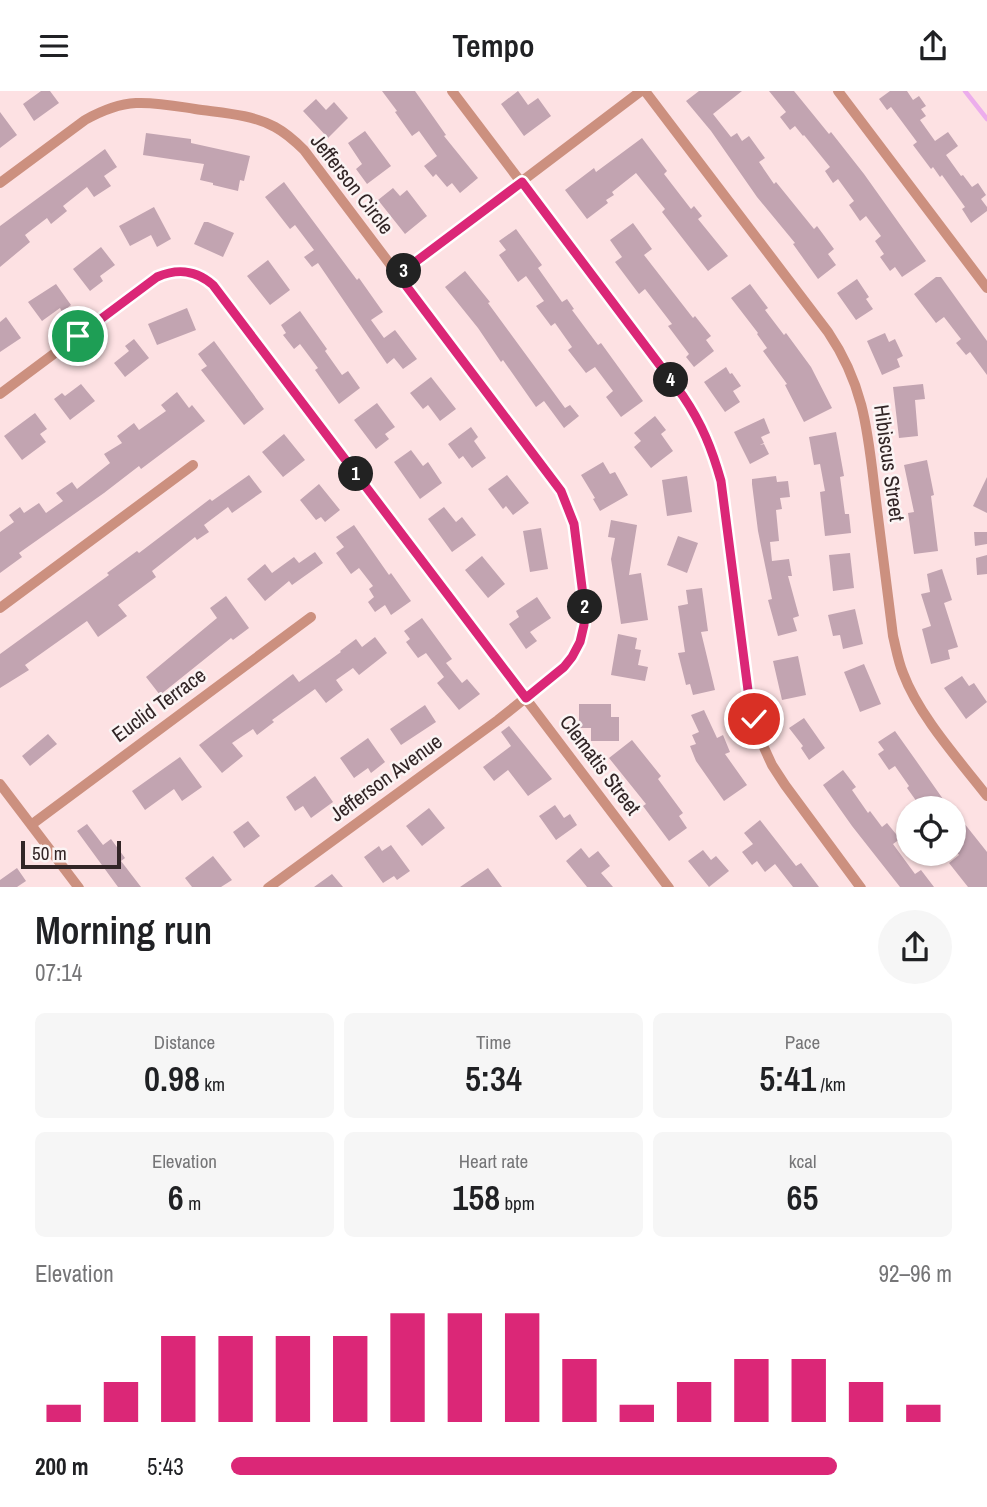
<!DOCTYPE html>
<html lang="en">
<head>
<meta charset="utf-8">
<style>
	:root { --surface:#fff; --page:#f6f6f6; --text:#202124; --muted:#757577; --accent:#db2777 }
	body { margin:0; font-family:"Archivo Narrow",sans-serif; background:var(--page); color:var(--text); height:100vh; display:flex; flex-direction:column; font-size:26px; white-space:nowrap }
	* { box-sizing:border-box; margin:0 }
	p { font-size:23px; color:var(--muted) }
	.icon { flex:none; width:38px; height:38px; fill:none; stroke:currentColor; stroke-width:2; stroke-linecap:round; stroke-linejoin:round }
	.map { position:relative; height:796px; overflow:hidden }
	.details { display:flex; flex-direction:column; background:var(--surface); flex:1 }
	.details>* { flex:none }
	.buttons { position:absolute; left:896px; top:705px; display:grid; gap:14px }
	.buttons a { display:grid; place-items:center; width:70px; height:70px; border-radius:50%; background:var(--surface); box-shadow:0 2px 5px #0004; font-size:35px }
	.scale { position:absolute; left:21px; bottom:18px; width:100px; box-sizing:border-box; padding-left:7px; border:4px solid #322526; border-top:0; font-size:19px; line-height:24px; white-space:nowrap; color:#322526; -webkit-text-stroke:5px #fbf4f4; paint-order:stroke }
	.pin { position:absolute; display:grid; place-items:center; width:60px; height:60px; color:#fff; margin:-30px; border:4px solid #fff; border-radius:50%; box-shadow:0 2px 7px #0007 }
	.km { position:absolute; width:35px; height:35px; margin:-18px; border-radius:50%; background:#222; color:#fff; font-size:19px; line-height:35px; text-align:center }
	.round { display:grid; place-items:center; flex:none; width:74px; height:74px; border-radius:37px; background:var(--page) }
	.summary { display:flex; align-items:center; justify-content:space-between; height:119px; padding:0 35px }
	h1 { font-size:38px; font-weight:600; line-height:52px }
	.figures { display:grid; grid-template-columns:repeat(3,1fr); gap:10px; height:119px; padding:7px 35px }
	.figures div { display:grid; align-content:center; border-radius:10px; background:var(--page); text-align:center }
	.figures b { font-size:35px; font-weight:600 }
	.figures small { font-size:19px; font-weight:400 }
	.figures p { font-size:19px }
	.chart { height:196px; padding:14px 35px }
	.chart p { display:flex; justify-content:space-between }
	.chart svg { width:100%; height:126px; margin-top:7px; stroke:var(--accent); stroke-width:6 }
	ul { padding:0 35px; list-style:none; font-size:23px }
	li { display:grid; grid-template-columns:112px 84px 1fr; align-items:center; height:52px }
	li i { height:18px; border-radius:9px; background:var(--accent) }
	header { display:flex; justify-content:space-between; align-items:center; height:91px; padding:0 35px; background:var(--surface); font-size:32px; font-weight:600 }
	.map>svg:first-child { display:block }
</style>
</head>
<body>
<header><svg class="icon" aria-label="menu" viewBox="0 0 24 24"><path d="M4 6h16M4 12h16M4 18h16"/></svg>Tempo<svg class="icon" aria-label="share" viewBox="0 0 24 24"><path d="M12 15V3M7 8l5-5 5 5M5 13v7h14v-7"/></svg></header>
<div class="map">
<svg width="987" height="797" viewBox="0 0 987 797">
	<rect width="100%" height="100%" fill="#fde1e3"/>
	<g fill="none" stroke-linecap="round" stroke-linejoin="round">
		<!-- stream -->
		<path stroke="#ecadec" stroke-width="4.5" d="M965,0L987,28"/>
	</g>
	<!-- building -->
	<path fill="#c2a4b1" d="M41,0H50L59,12L34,30L23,13Z
		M382,0H415L446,44L444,45L478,87L460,102L452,92L447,96L436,83L433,86L424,75L437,65L419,40L412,45L395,21L397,20Z
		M518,0L528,14L538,7L551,25L524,45L501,13Z
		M699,0H742L713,23L731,46L737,42L742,50L749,45L765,67L759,71L774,93L776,91L814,138L817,135L834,158L828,163L836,174L818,188L793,153L795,152L757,106L711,40L686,10Z
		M769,0H794L829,43L831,41L864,83L926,170L902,186L895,176L890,180L880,166L884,163L875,150L881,145L866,125L860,130L849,114L854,110L838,88L833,92L825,80L830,76L804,44L803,45L795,35L790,39L780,26L786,21Z
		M890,0H907L913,9L919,5L926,15L921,18L926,25L920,29L935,50L948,41L958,55L946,64L961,85L963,84L972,96L978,92L986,104L981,108L987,116V120L971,132L962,118L965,116L942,84L940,86L933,76L931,78L913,54L917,51L891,16L887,19L879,8Z
		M316,8L326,19L334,11L348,27L328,47L303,20Z
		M0,21L17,44L0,57Z
		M365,40L391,75L367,93L356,78L362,73L348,52Z
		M146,42L191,48V52L250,65L244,90L240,89L238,100L213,94V92L200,89L204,73L143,64Z
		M642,47L667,80L664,83L691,118L694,115L702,125L698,128L728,165L708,180L662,121L665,118L636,82L612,101L614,104L606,109L608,112L587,128L565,99L594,77L596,81Z
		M105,58L117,76L104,85L111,95L94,106L87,96L63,115L67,120L51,133L47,127L25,144L30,151L0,176V135Z
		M284,91L357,189L359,187L383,221L371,229L384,247L395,239L417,268L403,278L394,267L387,273L318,172L312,176L304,166L314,159L295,134L290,138L265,106Z
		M393,97L400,105L407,99L427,125L405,143L378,109Z
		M154,116L171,148L157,156L151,144L130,155L119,135Z
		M204,131H208L234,142L223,166L194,153Z
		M633,132L652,158L644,164L693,227L695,225L711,245L706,249L714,260L694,276L686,266L689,263L668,235L672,233L645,198L639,203L615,171L622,166L610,149Z
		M516,138L542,174L538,177L562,211L567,208L574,218L572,219L598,254L601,252L643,310L621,326L606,306L613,300L595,276L586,282L568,259L572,256L555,232L551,235L536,215L544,210L526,185L518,191L499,164L506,159L499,150Z
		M101,156L115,174L100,185L103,190L90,200L73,178Z
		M268,169L290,199L270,214L247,185Z
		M465,180L490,211L488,212L565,317L570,314L579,325L564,337L544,310L536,316L503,269L501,271L478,237L445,196Z
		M936,186H941L987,250V284L970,261L966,264L956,252L961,248L944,226L936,232L914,203Z
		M857,188L869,206L866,208L873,218L856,229L837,202Z
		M56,193L71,214L62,221L60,217L42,230L28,211Z
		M750,193L768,217L765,219L784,244L786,242L811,276L832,317L804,331L785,294L787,293L763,260L767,257L757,243L758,242L731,207Z
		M187,217L196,239L157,254L148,233Z
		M300,220L327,258L325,260L342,284L348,280L360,297L339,313L315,279L318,277L300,253L294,258L283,244L286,242L281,234Z
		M6,226L21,247L0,261V231Z
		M885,242L889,251L895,248L903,265L897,268L900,276L882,284L867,250Z
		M134,248L149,267L125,286L114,272L129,260L125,255Z
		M214,250L264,318L244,334L201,279L207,275L198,263Z
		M726,276L730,283L732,282L741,295L733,300L740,311L725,321L704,291Z
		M431,286L456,318L440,330L428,314L423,318L410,302Z
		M81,293L95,310L70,329L54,308L62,302L65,305Z
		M923,293L925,308L915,309L918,345L899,347L893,296Z
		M177,301L189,317L192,314L205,330L141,378L139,375L104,402L19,462L22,466L0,482V441L14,431L9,424L20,416L24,422L39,412L46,422L63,410L56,402L72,391L77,398L110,372L104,363L122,352L117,345L134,332L139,339L166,320L161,314Z
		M377,312L395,336L385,343L389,348L376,358L354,329Z
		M35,322L47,338L40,343L46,351L22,369L4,345Z
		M655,325L666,339L661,343L673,360L651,377L634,356L641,350L634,342Z
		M764,327L770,342L761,346L764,352L760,354L764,353L769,363L750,373L734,341Z
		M471,336L478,346L474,350L486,367L472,377L463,365L459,368L448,353Z
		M836,341L844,385L840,386L845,423H849L851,442L825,445L820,401L825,400L820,373L814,374L809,346Z
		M284,343L305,369L283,386L262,361Z
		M411,359L423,375L428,371L442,392L420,408L394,371Z
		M927,369L934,404L931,405L938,460L914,463L908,422L914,421L904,374Z
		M603,371L610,383L615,381L628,404L600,420L593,408L595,407L581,384Z
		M249,384L262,401L232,422L228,416L204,434L209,441L197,449L195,446L152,480L156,486L118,514L127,525L98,546L87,530L25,574L29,579L0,597V563L109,484L107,482L137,460L139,462L210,408L212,410Z
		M507,384L529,412L513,424L506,415L503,418L488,398Z
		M687,385L692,421L667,425L662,389Z
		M776,385L777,391L788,390L790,406L780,407L782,418L776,419L779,450L770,451L772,470L789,468L792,485H788L799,525L793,527L797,540L778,545L768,509L772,508L758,440L752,393V388Z
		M987,386V422L973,415Z
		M319,393L340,419L325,431L321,426L316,429L300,409Z
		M444,416L456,431L462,426L476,444L452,461L428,428Z
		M611,429L637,434L629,484L641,482L648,529L621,533L611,468L615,447L608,446Z
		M354,434L389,484L391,482L411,510L391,524L385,514L375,521L368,511L374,506L369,498L373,495L359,477L351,483L336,462L344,456L336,446Z
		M541,437L548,478L530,481L523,440Z
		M974,441H987V453L975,455Z
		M678,445L698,452L687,482L667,474Z
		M315,461L323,472L292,494L289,490L265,510L247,488L265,473L272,482L294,466L299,472Z
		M850,462L854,497L833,500L829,464Z
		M987,464V483L977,484L976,467Z
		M482,465L505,493L488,507L465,479Z
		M942,478L952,509L944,512L958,556L948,559L950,568L931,573L922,538L931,535L921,503L930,501L927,483Z
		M702,497L708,540L701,541L715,599L693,604L690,593L686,594L678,562L685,561L678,515L688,513L686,499Z
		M226,505L249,537L233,549L231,547L160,604L146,586L217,527L210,517Z
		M537,506L551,527L530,541L537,550L526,558L509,533L519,526L516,520Z
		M855,518L863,553L843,558L840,544L833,545L828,524Z
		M422,527L452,568L446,572L462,592L467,588L480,603L459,619L437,592L444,586L426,562L418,567L406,551L410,548L404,540Z
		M618,543L637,547L635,558L641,559L638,574L648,576L645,590L611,584Z
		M375,546L387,562L359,584L353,577L336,589L343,599L326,612L315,598L272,629L274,631L257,644L253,638L232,652L243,665L222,682L199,654L293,583L299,591L341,561L340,560L356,548L362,556Z
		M798,565L806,604L782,609L773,570Z
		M864,573L881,613L860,621L844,581Z
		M962,585L969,595L974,592L987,611L966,628L944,597Z
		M579,613H611V626H619V650H591V637H579Z
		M425,614L436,631L401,654L390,638Z
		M704,619L717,647L723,644L730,661L725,663L747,694L724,710L696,670L690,655L696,653L692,644L699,641L691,624Z
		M804,627L825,657L809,669L801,657L803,655L789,637Z
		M509,635L552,688L528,705L508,679L494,690L483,676L511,655L501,641Z
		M895,640L917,671L950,718H922L907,697L909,695L895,675L889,679L878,663L884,659L878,651Z
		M48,643L57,653L30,675L22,665Z
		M368,647L385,671L371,682L368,677L354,687L340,667Z
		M632,649L661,685L658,688L683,722L679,725L687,737L669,750L643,715L646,713L609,667Z
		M180,666L202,696L182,710L174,698L145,719L132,700Z
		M843,679L856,696L852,699L868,722L870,720L882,736L887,732L900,748L893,753L915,783L921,779L934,796H900L852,735L823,694Z
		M315,685L333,711L311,727L303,715L295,720L286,706Z
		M555,714L564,727L570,723L577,734L556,749L539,725Z
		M429,717L445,737L422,755L406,735Z
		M960,727L987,761V796H968L949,772L959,764L954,757V732Z
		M760,729L796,775L801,772L819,796H793L775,773L765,781L757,770L752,774L742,761L753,753L744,742Z
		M248,730L260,745L244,757L233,741Z
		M87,733L103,754L111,748L125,767L121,770L141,796H118L77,740Z
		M391,754L410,780L397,789L394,785L383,792L364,766L379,755L382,760Z
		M581,757L589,767L598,760L610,775L601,782L613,796H587L566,770Z
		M703,759L711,769L716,765L729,780L709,796L688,770Z
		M213,765L232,789L221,796H192L185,787Z
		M17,777L26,790L17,796H0V789Z
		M488,777L502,796H460Z
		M332,783L343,796H314Z"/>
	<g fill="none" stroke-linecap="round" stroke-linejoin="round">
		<!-- street -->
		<path stroke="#cc907f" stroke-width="10" d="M452,0L683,305C702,332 713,359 721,390L749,607L761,650L772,674L785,694L861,797
			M645,0L828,241C866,297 868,345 876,410C882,455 887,500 893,545C896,557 898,570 903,582C919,625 959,669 987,705
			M838,0L987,197
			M0,92L85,29C101,20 117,13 136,12C156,11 176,15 195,18C222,22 251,23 275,36C286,42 295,50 304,59L561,400C575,426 577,455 581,484C583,500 587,517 584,533C582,549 574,563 564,576L498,629L268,797
			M398,184L641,0
			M0,303L157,186C178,177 196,179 213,194L669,797
			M0,517L193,374
			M0,693L79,797
			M31,734L311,526"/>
	</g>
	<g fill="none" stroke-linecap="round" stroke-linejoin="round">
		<!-- route casing -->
		<g stroke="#fff" stroke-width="14">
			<path id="route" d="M78,245L157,186C178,177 196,179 213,194L526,607L564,576L572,566L580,551L584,534V512L574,433L561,400L398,184L522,91L683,305C702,333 712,358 721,390L749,607L754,628"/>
		</g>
		<!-- route -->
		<use href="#route" stroke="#db2777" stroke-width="9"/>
	</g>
	<g text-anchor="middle" stroke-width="5" stroke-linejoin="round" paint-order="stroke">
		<!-- street labels -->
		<g font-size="21" fill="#322526" stroke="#fbf4f4">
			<text transform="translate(352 93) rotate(52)" y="7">Jefferson Circle</text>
			<text transform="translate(889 372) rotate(82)" y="7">Hibiscus Street</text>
			<text transform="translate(159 614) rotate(-36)" y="7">Euclid Terrace</text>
			<text transform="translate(600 674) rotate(53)" y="7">Clematis Street</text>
			<text transform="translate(386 687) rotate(-36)" y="7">Jefferson Avenue</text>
		</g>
	</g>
</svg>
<div class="buttons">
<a><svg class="icon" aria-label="locate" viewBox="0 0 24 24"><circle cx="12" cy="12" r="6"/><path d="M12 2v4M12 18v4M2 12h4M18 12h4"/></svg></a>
</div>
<div class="scale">50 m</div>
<div class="pin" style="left:78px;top:245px;background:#1e9e55"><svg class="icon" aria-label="arrive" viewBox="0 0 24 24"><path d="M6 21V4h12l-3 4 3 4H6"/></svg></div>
<div class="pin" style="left:754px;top:628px;background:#d93025"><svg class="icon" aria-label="check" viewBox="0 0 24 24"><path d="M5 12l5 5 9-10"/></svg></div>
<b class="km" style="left:356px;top:383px">1</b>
<b class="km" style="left:585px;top:516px">2</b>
<b class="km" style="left:404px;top:180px">3</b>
<b class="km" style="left:671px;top:289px">4</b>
</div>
<section class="details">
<div class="summary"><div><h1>Morning run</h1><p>07:14</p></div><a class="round"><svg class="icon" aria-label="share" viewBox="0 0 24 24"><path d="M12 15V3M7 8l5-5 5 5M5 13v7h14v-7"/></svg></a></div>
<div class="figures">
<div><p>Distance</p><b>0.98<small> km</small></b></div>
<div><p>Time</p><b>5:34</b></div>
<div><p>Pace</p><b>5:41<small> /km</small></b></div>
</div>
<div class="figures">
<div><p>Elevation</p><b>6<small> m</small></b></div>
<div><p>Heart rate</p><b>158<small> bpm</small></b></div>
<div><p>kcal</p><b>65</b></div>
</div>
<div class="chart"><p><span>Elevation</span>92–96 m</p>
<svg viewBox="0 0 160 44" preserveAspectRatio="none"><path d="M5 44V38M15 44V30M25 44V14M35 44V14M45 44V14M55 44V14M65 44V6M75 44V6M85 44V6M95 44V22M105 44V38M115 44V30M125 44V22M135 44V22M145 44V30M155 44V38"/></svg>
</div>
<ul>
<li><b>200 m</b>5:43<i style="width:84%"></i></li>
</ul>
</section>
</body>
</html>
